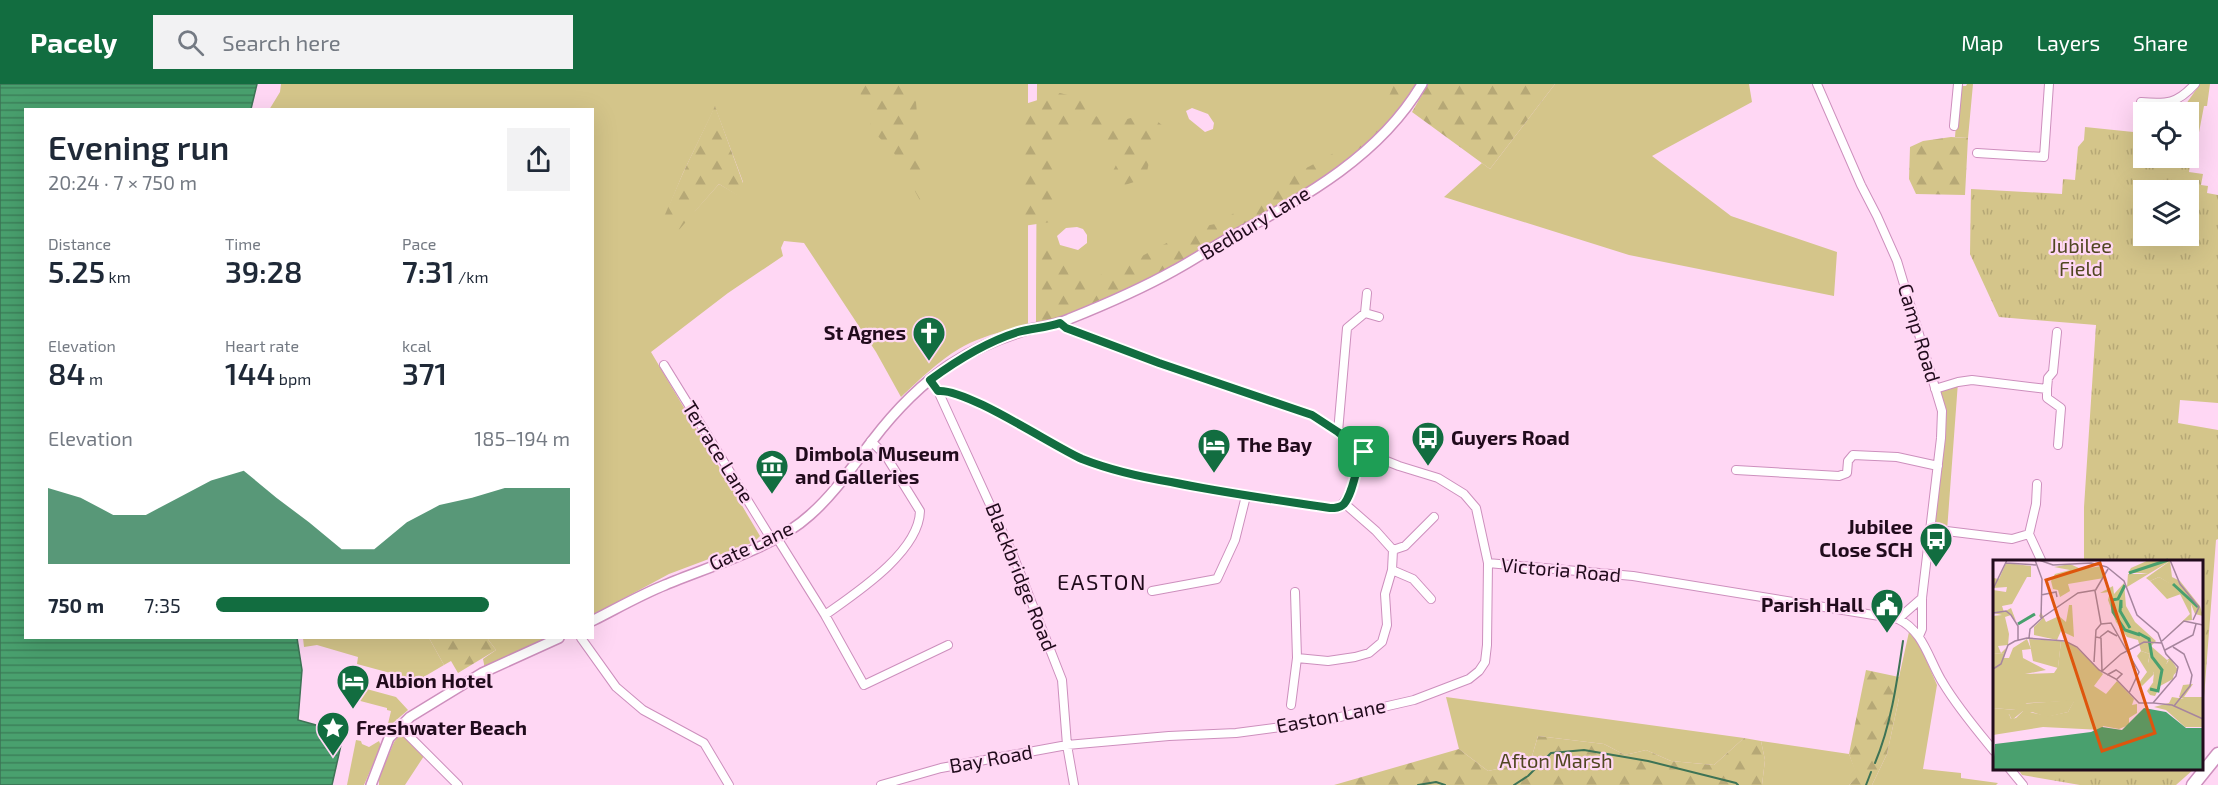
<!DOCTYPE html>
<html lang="en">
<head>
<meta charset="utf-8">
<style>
	:root { --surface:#fff; --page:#f2f2f3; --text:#1f2937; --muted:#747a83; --accent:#126d40 }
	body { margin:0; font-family:"Exo 2",sans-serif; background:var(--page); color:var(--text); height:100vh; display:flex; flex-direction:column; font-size:22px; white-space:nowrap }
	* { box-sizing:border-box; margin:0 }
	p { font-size:20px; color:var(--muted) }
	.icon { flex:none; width:33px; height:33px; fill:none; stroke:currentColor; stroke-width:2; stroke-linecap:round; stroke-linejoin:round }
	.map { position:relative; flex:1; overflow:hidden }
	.panel { position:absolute; left:24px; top:24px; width:570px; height:531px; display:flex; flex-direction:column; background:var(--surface); border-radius:0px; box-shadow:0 6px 24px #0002 }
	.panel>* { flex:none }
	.controls { position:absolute; left:2133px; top:18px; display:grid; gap:12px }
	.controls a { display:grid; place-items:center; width:66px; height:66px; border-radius:0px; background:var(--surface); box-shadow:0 6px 24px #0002; font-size:30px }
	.pin { position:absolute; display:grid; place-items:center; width:51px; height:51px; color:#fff; margin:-26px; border-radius:12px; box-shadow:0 3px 9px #0006 }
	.round { display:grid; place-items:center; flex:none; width:63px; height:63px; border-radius:0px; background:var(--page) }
	.head { display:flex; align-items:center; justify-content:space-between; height:102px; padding:0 24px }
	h1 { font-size:33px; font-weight:600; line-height:45px }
	.figures { display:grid; grid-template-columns:repeat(3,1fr); gap:9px; height:102px; padding:6px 24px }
	.figures div { display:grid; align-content:center }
	.figures b { font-size:30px; font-weight:600 }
	.figures small { font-size:16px; font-weight:400 }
	.figures p { font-size:16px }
	.chart { height:168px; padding:12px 24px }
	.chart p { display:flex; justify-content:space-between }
	.chart svg { width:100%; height:108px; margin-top:6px; fill:var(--accent); opacity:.7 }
	ul { padding:0 24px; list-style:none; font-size:20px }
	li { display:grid; grid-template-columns:96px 72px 1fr; align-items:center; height:45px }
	li i { height:15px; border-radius:8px; background:var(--accent) }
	header { display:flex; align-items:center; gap:36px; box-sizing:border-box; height:84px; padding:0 30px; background:var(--accent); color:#fff }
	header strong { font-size:28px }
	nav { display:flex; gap:33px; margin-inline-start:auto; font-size:21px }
	.search { width:420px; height:54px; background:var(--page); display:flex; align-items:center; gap:15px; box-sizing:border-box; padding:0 21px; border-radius:0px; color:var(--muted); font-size:22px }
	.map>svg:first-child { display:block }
</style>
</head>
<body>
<header>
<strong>Pacely</strong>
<div class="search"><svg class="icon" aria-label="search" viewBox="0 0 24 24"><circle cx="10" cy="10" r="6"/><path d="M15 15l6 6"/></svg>Search here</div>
<nav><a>Map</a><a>Layers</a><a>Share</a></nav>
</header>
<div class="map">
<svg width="2218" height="701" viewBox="0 0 2218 701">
	<defs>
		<pattern id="forest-firs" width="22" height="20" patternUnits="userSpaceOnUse" patternTransform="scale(1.5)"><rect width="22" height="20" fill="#d4c58a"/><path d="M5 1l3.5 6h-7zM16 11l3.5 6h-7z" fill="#b6a876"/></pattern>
		<pattern id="park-tufts" width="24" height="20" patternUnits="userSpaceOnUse" patternTransform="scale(1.5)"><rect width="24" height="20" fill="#d4c58a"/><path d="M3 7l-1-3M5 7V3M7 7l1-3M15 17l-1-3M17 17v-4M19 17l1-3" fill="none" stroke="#b6a876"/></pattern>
		<pattern id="water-rules" width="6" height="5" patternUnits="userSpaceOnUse" patternTransform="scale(1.5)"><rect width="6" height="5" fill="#49a06e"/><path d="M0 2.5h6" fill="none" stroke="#3c815a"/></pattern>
	</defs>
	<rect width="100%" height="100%" fill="#ffd7f4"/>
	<!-- grass -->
	<path fill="#d4c58a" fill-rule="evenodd" d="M281,0H1028V241C1006,246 984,252 964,262C943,273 919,296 901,313L876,268L804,159L784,157L781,164L783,172L728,209L651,268L760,452L754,458L669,490L593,531L592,26H269L280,8ZM715,23L743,98V114L719,100L695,127L661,142L683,89Z
		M1037,0H1417L1396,33L1170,186L1058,236L1036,239ZM1192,24L1208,30L1214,39L1213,45L1205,48L1189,35L1186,27ZM1077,143L1083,145L1087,151V159L1078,166L1060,161L1057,152L1066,144Z
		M1555,0H1749L1752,18L1652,72L1731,132L1837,168L1834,212L1629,171L1444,113L1482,79L1490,85Z
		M1967,0H1973L1968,54L1955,53L1959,2H1966Z
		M2200,0H2210L2207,22H2204L2197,59L2189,56L2188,28H2185L2186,20Z
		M1958,298L1947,447L1930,445L1942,327L1935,305Z
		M1909,548L1920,561L1937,601L1923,685L1961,689V694L1998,699L1996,701H1872L1887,670L1899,614V593Z
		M303,554H429L444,581L410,601L394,590L357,580L358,573L317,561L304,563Z
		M487,554H548L485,585L483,575L496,566Z
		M352,601L396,613L408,626L387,644L391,627L387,626V624L349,614Z
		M1446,613L1744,654L1714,681L1671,677L1646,666L1625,671L1604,660L1538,652L1532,672L1520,680L1488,687L1459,665Z
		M401,649L424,672L405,701H379V694L394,658Z
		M356,656L361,657L362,660L369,663L379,657L381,662L364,701H347Z
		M1761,657L1849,670L1858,693L1849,701H1762L1765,676Z"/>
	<!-- forest -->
	<path fill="url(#forest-firs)" d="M857,0H914C919,33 916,63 924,96C926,104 929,112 927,119L922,120L894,69L873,47Z
		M1395,0H1417L1396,33L1348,79L1305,107L1170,186L1058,236L1036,239L1037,166L1052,164L1065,179L1070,194H1093L1125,181L1195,144L1220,139L1238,126L1256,120L1268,108L1274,97C1308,86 1358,59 1381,30C1387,21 1389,9 1395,0Z
		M1428,0H1555L1490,85L1412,28Z
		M1060,9L1079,14L1096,32L1110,41C1136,31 1153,25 1170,51C1151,64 1150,72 1146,94L1125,101L1111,91L1117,79V63C1091,54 1089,36 1060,54L1055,84L1059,122L1051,138L1023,142L1022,75L1025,20Z
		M715,22L743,99V115L719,100L671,155L660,142L683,89Z
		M1951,53L1968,54L1965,111L1916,110L1909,95L1910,63L1923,57Z
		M429,554H487L496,566L458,589L451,577L444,581Z
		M1866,586L1899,593V614L1887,670L1872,701H1849L1857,693L1849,670Z
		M1538,652L1604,660L1625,671L1646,666L1671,677L1714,681L1744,654L1761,657L1765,676L1762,701H1334L1459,665L1488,687L1520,680L1532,672Z"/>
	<!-- park -->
	<path fill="url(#park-tufts)" fill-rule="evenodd" d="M2085,43L2143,49L2144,74H2188L2189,56L2193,59L2189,88L2203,90L2201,101L2208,102L2207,109L2218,111V319L2180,316L2178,339L2218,346V455L2216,456L2202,640V478L2084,477V423L2096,241L1999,233L1970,170L1971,105L2062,110L2063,95L2075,96L2078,63L2084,56ZM2188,106V152H2144V106Z
		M2018,685H2194L2176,701H2080L2022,691Z"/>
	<!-- water -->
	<path fill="url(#water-rules)" stroke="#3d7355" stroke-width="1.5" d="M0,0H257L251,25L26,26V554H297L302,586L298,636L323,643L333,660L341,661L332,701H0Z"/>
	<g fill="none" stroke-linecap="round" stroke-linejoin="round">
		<!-- stream -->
		<path stroke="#3d7355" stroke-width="2" d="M1875,679C1891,641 1897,598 1903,557
			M1418,701L1436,698L1445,701
			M1514,701L1528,692L1551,669L1584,666L1648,677L1736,699L1738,701
			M1866,701L1871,688"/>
		<!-- minor casing -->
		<g stroke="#cd8fbd" stroke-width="10">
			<path id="minor" d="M1817,0L1861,101L1877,132L1897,177L1942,327L1941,354L1922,514V545L1919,552
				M2141,18C2167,20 2177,20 2195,0
				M1954,42L1958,0
				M1977,69L2044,73L2049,0
				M1365,229L1379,233
				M664,281L772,456
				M930,296L938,307L1013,471L1062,596L1067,661L1074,701
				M1935,305L1958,298L1972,296L2047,305L2048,294L2053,288L2057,248
				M2047,305V314L2061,324L2058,361
				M938,307C967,304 1051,361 1082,375C1110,386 1141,392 1171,398C1224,409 1277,416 1330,424C1335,424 1340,424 1343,419C1354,408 1355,383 1364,368
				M1338,348L1347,244L1365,229L1367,209
				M1736,386L1839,392L1847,389L1848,377L1853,371L1897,373L1938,382
				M2037,400L2036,420L2029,450L2042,478
				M1930,445L2012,455L2029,450
				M777,454L825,531C856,509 919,468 920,427L886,372L871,357
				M1393,466L1405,462L1434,433
				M1488,479L1633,492L1898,535C1924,547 1929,577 1943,599C1958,624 1976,645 1994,667
				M1392,486L1413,495L1431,515
				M1152,507L1217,495L1235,456L1246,412
				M1295,508L1297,574
				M825,531L864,601L948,561
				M1898,535L1922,514
				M581,554L616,603L643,626L704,659L729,701
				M1291,621L1297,574L1328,577L1355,573L1369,569L1382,558L1387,541L1385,510L1392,486L1393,466L1376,447L1344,419
				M399,642L458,701
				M2009,684L2023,701
				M881,701L941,684L1067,661L1169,652L1236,649L1318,638L1414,616L1469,595L1479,587L1485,578L1487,561L1488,479L1476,424L1464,410L1438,394L1399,382L1364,368L1338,348L1312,331L1159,279L1066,244L1060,239"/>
		</g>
		<!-- tertiary casing -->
		<g stroke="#cd8fbd" stroke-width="12">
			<path id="tertiary" d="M592,537C616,525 640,511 665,501C710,482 774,464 810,431C835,409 852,383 872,357C894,328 921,300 951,280C972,267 997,255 1020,248C1036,243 1053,242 1069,235C1104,221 1141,205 1175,186C1194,176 1212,163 1231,153C1304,113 1379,73 1422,0
				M371,701L389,654L410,633L482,589L559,554"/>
		</g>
		<!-- primary casing -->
		<g stroke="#cd8fbd" stroke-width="15">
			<path id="primary" d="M2193,701L2218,670"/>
		</g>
		<!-- minor -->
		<use href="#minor" stroke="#fff" stroke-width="8"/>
		<!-- tertiary -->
		<use href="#tertiary" stroke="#fff" stroke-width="9"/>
		<!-- primary -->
		<use href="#primary" stroke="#fff" stroke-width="12"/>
	</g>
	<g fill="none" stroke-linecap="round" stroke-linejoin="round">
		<!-- route casing -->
		<g stroke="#fff" stroke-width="12">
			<path id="route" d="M1060,239L1066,244L1159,279L1312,331L1338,348L1364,368C1355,383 1354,408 1344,420C1340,424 1335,424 1330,424C1277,416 1224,409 1171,398C1141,393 1110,386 1082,375C1051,361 966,304 938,307L930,296C957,276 986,258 1018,248C1032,244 1046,244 1060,239Z"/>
		</g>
		<!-- route -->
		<use href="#route" stroke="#126d40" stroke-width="8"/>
	</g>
	<!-- icons -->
	<defs>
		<g id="church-pin" transform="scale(1.725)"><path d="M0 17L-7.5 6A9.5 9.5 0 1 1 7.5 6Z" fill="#126d40" stroke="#ffd7f4"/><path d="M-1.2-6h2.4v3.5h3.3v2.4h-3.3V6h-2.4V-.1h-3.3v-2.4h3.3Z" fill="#fff"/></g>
		<g id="bus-pin" transform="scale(1.725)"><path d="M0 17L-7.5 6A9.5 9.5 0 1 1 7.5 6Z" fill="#126d40" stroke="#ffd7f4"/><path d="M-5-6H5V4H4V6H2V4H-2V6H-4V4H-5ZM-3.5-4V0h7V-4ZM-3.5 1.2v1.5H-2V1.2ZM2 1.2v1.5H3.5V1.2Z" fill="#fff"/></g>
		<g id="hotel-pin" transform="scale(1.725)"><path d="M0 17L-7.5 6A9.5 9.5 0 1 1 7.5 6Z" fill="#126d40" stroke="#ffd7f4"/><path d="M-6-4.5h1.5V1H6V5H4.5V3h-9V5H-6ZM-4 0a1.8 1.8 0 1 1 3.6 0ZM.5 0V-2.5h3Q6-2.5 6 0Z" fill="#fff"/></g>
		<g id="museum-pin" transform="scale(1.725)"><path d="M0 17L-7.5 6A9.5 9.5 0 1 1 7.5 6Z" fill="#126d40" stroke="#ffd7f4"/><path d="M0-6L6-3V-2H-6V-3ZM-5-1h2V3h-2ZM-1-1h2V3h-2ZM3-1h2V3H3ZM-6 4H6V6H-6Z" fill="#fff"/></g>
		<g id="civic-pin" transform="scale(1.725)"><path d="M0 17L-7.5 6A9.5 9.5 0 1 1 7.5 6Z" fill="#126d40" stroke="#ffd7f4"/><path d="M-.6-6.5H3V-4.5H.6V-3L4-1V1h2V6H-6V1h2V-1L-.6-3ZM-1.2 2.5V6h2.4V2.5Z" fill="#fff"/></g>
		<g id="sight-pin" transform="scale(1.725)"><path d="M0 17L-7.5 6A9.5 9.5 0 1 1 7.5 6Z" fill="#126d40" stroke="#ffd7f4"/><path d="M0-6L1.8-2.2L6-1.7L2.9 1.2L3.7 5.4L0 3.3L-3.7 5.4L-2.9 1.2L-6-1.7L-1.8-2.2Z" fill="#fff"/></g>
	</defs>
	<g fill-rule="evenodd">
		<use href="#church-pin" x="929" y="249"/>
		<use href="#bus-pin" x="1428" y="354"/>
		<use href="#hotel-pin" x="1214" y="361"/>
		<use href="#museum-pin" x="772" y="382"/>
		<use href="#bus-pin" x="1936" y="455"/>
		<use href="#civic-pin" x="1887" y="521"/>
		<use href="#hotel-pin" x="353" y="597"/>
		<use href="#sight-pin" x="333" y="644"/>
	</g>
	<g text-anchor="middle" stroke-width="4.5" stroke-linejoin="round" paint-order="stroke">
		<!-- street labels -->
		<g font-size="20" fill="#210b1c" stroke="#ffd7f4">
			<text transform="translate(1255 139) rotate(-31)" y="7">Bedbury Lane</text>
			<text transform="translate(1919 249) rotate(73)" y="7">Camp Road</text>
			<text transform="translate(718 368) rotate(58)" y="7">Terrace Lane</text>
			<text transform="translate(751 462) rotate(-25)" y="7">Gate Lane</text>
			<text transform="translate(1561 486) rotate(5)" y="7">Victoria Road</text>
			<text transform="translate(1021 493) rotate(68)" y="7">Blackbridge Road</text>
			<text transform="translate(1331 632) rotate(-11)" y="7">Easton Lane</text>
			<text transform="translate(991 675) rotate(-10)" y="7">Bay Road</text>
		</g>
		<!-- park labels -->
		<g font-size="20" fill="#504620" stroke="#ffd7f4">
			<text x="2081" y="169">Jubilee<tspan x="2081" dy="23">Field</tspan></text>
			<text x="1556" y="684">Afton Marsh</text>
		</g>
		<!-- poi labels -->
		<g font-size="20" font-weight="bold" fill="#210b1c" stroke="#ffd7f4" text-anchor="start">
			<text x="906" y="256" text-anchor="end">St Agnes</text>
			<text x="1451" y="361">Guyers Road</text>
			<text x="1237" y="368">The Bay</text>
			<text x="795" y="377">Dimbola Museum<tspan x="795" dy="23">and Galleries</tspan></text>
			<text x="1913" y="450" text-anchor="end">Jubilee<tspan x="1913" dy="23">Close SCH</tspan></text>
			<text x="1864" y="528" text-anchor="end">Parish Hall</text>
			<text x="376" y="604">Albion Hotel</text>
			<text x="356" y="651">Freshwater Beach</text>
		</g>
		<!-- quarter labels -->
		<g font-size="22" letter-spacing="1.5" fill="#210b1c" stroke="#ffd7f4">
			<text x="1102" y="506">EASTON</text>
		</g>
	</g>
	<!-- overview -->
	<g transform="translate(1993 476)">
		<rect width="210" height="210" fill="#ffd7f4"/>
		<path d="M13,3L38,6V17H34L19,44L9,46L11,52L18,48L23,61L18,55L12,57L16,74H0V56L9,55L0,53V30L13,32L14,27L0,28V18L6,19ZM76,45H79L81,77L68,71L64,80L41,75V67L49,59L46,56L48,52L53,62L66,56L73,62ZM34,79L38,89L29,90L30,98L53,110L32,114L61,113L65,107L68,81L81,85L110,114L101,126L113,134L124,121L141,139L139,145L144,144V153L136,158V165L126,169L110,166L109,170L50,167L0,175V159L16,154L18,159L23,158L30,151L56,156L75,152L81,141L34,143L23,150L0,148V94L12,93L11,98H16L20,88ZM148,91L157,94L155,102L161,114L149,126L146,123L154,112L144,96ZM176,100L182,106L180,119L167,126L162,136L157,135L154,131ZM200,124L191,137H210V167H192L173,150L161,147L176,143L179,137L191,139L186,137L190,125Z" fill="#d4c58a"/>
		<path d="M177,1L179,17L187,21L207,46L210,56L202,54L198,44L199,60L191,61L170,80L197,54L184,28L166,17L157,21L153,18ZM131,23L133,46L142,62L163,81L158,86L174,100L177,98L185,110L180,116L181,106L175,100L167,119L160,122L161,113L154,108L157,94L148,91L145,80L134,77L123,62L115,40L117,32L107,33L120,26L121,34ZM0,74H16L15,85L5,86L8,93L13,88L12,93L0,94ZM82,140L75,152L54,157L39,152L32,155L30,151L19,160L16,154L11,159H0V148L22,150L26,144Z" fill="#d4c58a"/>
		<path d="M156,0L177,1L134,27L135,14H148L155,13H135L138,8Z" fill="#d4c58a"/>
		<path d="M77,4L88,9L109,6L111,18L75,24L77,31L67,37L65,30L60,29L58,21L62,14L77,10L61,7Z" fill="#d4c58a"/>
		<path d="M166,17L184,27L188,34L174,39L157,21ZM36,79L68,81L65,108L40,101Z" fill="#d4c58a"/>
		<path d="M151,148L173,152L193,168H210V210H0L2,184L98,172L109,167L129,170Z" fill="#49a06e"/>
		<path fill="none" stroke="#49a06e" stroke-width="3" d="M136,13L175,0M180,24L205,47M132,25L125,39L119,40L120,52L132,70L147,75M128,48V40L127,51L137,68M25,64L42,54M145,73L156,79L159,97L169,110L165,131L157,129"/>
		<path fill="none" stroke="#a6859e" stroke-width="1.5" d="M42,0L49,19L48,58M46,0L60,5L98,3L114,7M177,0L187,24L206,47L200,60M13,3L43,5M114,7L131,21L144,55L165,73L173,94L185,107L183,116L160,143L179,145L210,159M0,29L14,0M48,35L63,32L64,37M0,53L13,51L18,55L25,66V80M108,64L118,63L146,112L136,133M108,64L102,31L115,9M103,77L108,78L109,111M107,77L115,71L124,76M36,78L37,69L50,57L85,33L103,30M169,81L191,61L210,65M180,87L191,94L199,115L197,126L181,146M172,90L200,75L203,64M101,102L103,70L108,64M0,109L8,104L15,85L22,81L34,78L72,81L84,87L106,110L123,119L146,143H160M108,112L128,94L151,82L169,83M114,115L123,110L129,114L124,119"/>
		<path fill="#de550d" fill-opacity="0.15" stroke="#de550d" stroke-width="3" d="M107,3L162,173L109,191L53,20Z"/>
		<rect width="210" height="210" fill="none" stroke="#210b1c" stroke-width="3"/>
	</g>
</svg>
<div class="controls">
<a><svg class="icon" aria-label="locate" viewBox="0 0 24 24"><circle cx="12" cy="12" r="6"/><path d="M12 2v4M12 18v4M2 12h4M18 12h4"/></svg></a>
<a><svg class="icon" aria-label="layers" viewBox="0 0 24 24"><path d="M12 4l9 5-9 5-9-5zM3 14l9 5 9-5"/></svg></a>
</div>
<div class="pin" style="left:1364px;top:368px;background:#1e9e55"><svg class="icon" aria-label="arrive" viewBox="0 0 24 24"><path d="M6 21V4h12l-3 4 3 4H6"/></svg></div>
<section class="panel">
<div class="head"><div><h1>Evening run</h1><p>20:24 · 7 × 750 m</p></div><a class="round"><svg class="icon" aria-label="share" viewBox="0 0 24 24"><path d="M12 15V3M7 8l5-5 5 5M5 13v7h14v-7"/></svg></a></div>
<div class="figures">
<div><p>Distance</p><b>5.25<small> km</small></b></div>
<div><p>Time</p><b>39:28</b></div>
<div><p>Pace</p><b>7:31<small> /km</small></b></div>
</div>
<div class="figures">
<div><p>Elevation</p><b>84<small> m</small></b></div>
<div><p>Heart rate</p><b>144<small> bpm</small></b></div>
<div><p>kcal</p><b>371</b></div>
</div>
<div class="chart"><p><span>Elevation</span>185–194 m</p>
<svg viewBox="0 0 160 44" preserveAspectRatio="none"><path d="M0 44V13L10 17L20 24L30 24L40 17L50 10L60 6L70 17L80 27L90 38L100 38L110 27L120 20L130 17L140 13L150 13L160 13V44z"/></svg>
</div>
<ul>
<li><b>750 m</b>7:35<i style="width:77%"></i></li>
</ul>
</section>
</div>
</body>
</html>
